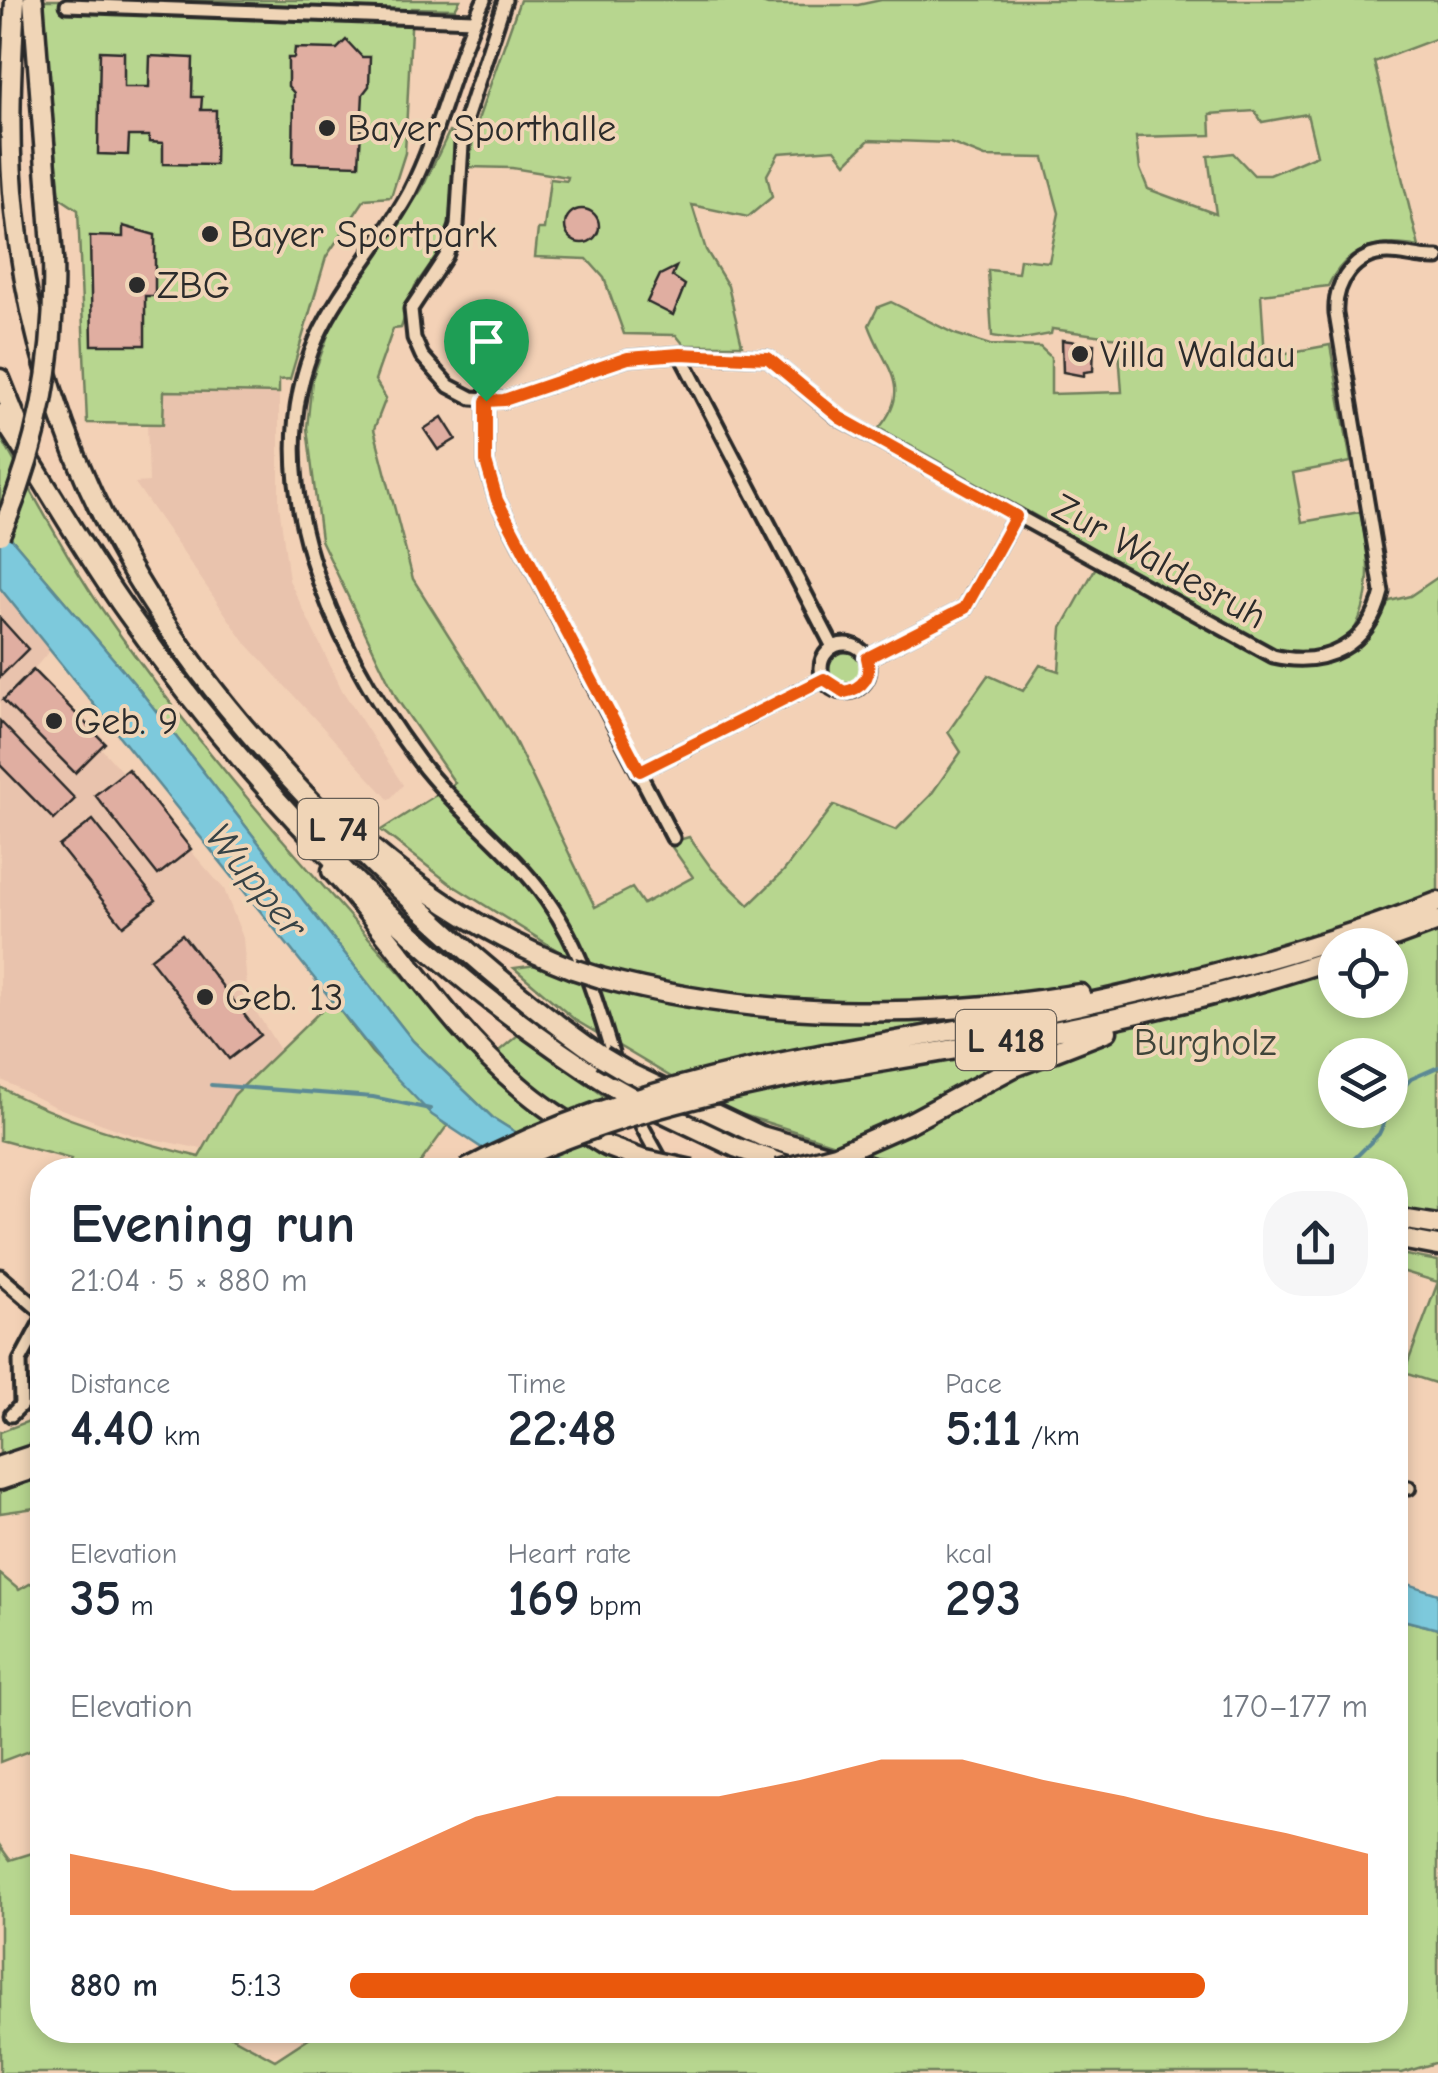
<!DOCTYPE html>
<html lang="en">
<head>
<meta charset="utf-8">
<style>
	:root { --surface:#fff; --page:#f6f6f7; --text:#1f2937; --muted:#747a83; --accent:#ea580c }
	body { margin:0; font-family:"Comic Neue",sans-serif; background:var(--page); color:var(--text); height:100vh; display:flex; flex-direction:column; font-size:38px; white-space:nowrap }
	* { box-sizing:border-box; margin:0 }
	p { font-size:32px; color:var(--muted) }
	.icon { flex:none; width:55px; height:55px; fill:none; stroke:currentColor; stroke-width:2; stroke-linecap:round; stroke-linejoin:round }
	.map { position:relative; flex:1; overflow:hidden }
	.sheet { position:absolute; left:30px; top:1158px; width:1378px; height:885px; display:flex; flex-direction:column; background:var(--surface); border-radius:40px; box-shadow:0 5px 15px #0003 }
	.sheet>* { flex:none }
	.fabs { position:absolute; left:1318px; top:928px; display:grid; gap:20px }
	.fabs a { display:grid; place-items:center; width:90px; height:90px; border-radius:50%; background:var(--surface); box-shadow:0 5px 15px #0003; font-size:50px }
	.pin { position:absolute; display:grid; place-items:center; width:85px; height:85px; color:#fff; margin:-102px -42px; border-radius:50% 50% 50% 0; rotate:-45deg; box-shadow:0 0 10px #0007 }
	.pin .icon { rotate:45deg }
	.round { display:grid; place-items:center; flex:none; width:105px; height:105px; border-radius:40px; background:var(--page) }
	.head { display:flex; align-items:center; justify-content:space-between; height:170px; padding:0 40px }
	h1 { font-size:55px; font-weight:700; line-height:75px }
	.figures { display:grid; grid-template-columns:repeat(3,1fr); gap:15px; height:170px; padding:10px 40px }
	.figures div { display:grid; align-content:center }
	.figures b { font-size:50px; font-weight:700 }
	.figures small { font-size:28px; font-weight:400 }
	.figures p { font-size:28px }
	.chart { height:280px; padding:20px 40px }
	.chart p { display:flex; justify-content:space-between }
	.chart svg { width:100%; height:180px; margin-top:10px; fill:var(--accent); opacity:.7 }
	ul { padding:0 40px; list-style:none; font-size:32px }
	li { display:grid; grid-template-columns:160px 120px 1fr; align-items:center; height:75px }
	li i { height:25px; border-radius:12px; background:var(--accent) }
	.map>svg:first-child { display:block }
</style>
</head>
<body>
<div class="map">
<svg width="1438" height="2073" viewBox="0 0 1438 2073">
	<rect width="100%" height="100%" fill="#f3d1b6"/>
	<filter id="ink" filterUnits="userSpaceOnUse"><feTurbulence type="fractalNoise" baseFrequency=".01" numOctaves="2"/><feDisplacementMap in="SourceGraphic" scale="20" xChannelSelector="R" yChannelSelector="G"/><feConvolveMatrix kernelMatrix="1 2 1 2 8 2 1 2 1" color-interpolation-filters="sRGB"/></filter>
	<g filter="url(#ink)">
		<!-- built -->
		<path fill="#e9c3ad" d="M163,391L279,393V504L289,580L342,690L403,785L389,800L244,641L135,483L149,482L147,423L163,424Z
			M0,588L52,648L33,670L224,889L243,938L248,999L280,1050L234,1096L202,1149L133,1135L53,1106L0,1079Z"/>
		<!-- green -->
		<path fill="#b7d68f" stroke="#71805d" stroke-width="2.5" fill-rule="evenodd" d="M42,0H460L455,9L412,8L405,153L391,197L365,199L326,257L290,379L279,380V393L164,391L163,424L87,423L78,210L60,198Z
			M520,0H754L768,5H858L881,0H1438V38L1374,62L1419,247C1378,239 1347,247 1328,286L1261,294L1265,357L1330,345L1351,462L1293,473L1302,522L1360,512C1369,552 1374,591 1355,628L1390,601L1410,596L1438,577V1215L1395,1207V1170H982L875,1157L725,1109L575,1020L514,968L573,960L449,883L381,830L455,783L397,699L321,540L307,428L312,379L335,316L422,189L449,132L454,134V202L444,245L415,286L401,328L393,329L375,380L386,398L374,429L413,579L513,737L595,907L632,888L643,904L693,877L669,843L689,837L712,869L749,905L783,872L834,805L896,830L930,796L961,752L948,732L988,675L1023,691L1040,665L1059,671L1062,628L1096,567L1098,551L879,428C914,387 884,367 869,325L878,307L891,302L955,334L990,345L1040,347L1051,357V394L1122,392L1118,338L1052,329L1051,334L1018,340L992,336L988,270L1018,273L1020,259L1049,262L1059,213L1044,158L985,157L950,143L869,140L846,163L835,149L779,153L767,175L772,197L748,217L692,205L706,250L728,286L742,345H684L676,335L624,334L604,278L587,259L535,257L538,229H544L550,179L567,181L568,177L512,168L469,167L474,131ZM1255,111L1262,122L1307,114L1317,155L1270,175H1254L1233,153L1208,156L1216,214L1148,189L1140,169L1136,137L1211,135L1210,114ZM1335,945H1390V1000H1335ZM1335,1055H1390V1110H1335Z
			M0,436C35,496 68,561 108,618C219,777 354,920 482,1065L518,1035L607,1098L550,1120L603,1155L638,1170L574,1169L493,1118L413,1041L138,688L0,525Z
			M826 668a19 19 0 1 1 38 0a19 19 0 1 1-38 0Z
			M332,1000L372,1053L447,1126L415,1170H67L71,1159L0,1140V1087C63,1122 129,1139 199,1157L234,1095Z
			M1395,1253L1438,1261V1384L1404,1373L1438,1282L1395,1269Z
			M42,1416V1444L0,1460V1432Z
			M42,1478V1507L0,1513V1490Z
			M0,1574L19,1590L42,1577V1746L0,1762Z
			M1395,1618L1438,1629V2062L1402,2073H0V1846L10,1860L42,1850V2030H220L275,2060L321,2030H1395Z"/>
		<!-- water -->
		<path fill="#7dc9dc" stroke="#5c8a95" stroke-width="2.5" d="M0,525L138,688L413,1041L493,1118L576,1170H515L432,1115L384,1065L0,588Z
			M1408,1584L1438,1594V1629L1395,1618V1585Z"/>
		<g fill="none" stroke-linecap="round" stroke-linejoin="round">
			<!-- stream -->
			<path stroke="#5c8a95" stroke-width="4" d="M211,1085L373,1097L430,1109
				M1347,1166L1379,1134L1398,1093L1411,1079L1438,1067"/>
		</g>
		<!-- building -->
		<path fill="#e0aea1" stroke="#2b2b2b" stroke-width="2.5" d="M346,40L362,57H370L369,86L363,94L359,165L293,163L294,93L288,86V58H294L295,48L337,49Z
			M100,51L124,52V87H149L150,56L193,58L192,97H202L201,110H216L215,165L163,164V143L149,142V136H129L128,155L98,154Z
			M565 226a17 17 0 1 1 34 0a17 17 0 1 1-34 0Z
			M123,226L155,235V296H145V345H92L90,236L123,237Z
			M676,267L672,276L685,285L673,315L647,302L660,275Z
			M1062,340L1094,344L1093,371L1084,372V376L1063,372Z
			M442,417L456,439L438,450L424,429Z
			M0,618L28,649L0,677Z
			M33,670L105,743L75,773L3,700Z
			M0,721L75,799L54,820L0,765Z
			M128,769L191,849L158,875L95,795Z
			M93,820L156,900L123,926L59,846Z
			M182,934L260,1035L229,1059L150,959Z"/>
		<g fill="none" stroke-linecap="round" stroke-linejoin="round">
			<!-- minor casing -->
			<g stroke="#2b2b2b" stroke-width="19">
				<path id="minor" d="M484,0C454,61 441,130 410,191C383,242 341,285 317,338C254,480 333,646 419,761C457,811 511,849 547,900C583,950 599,1009 616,1067
					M505,0L463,128L457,226L446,256L411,309L414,338L422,356L449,386L472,398L504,400L628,358L680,354L768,358L839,418L1273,656C1325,668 1369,646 1382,592L1336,314C1334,283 1355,252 1389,253C1405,253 1421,259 1438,258
					M67,5L474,20
					M680,354L833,647
					M486,401V463L497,500L673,838
					M821 668a24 24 0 1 1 48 0a24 24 0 1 1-48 0Z
					M867,658L965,608L1016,516
					M640,771L824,679
					M634,1112L664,1166
					M0,1276L42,1312
					M11,1415L21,1405L20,1361L42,1320
					M1395,1486L1409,1488"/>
			</g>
			<!-- highway casing -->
			<g stroke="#2b2b2b" stroke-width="25">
				<path id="highway" d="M15,0C11,70 7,142 15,212C44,478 169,663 355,846C432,922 513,995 602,1057
					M33,0L53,259
					M0,379L22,434
					M0,414C44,479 81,548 127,612C257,796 421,966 612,1086
					M373,849C434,901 499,941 573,969
					M332,871C396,940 446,1024 518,1085C545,1109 576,1127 606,1146
					M1372,945L1438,921
					M601,978C756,1019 922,1020 1080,994
					M803,1058C1018,1019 1233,982 1438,902
					M629,1073L761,1136L879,1170
					M806,1074C984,1045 1163,1017 1335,958
					M647,1105L735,1147L798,1169
					M911,1122L1014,1067L1107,1031
					M1395,1218L1438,1225
					M1395,1238L1438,1246
					M0,1466L42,1452
					M0,1480L42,1466"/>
			</g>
			<!-- minor -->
			<use href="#minor" stroke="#f0d5b7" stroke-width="11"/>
			<!-- highway -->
			<use href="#highway" stroke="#f0d5b7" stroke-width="18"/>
			<!-- highway-bridge casing -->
			<g stroke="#2b2b2b" stroke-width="25" stroke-linecap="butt">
				<path id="highway-bridge" d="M0,535C39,447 56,355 53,259
					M573,969L601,978
					M602,1057L629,1073
					M612,1086L642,1103
					M606,1146L641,1159L692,1170
					M465,1170C571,1113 686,1081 803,1058
					M494,1170C593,1121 698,1095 806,1074
					M778,1170L836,1155L911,1122"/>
			</g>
			<!-- highway-bridge -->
			<use href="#highway-bridge" stroke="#f0d5b7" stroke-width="18"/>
		</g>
	</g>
	<g fill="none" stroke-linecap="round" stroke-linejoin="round" filter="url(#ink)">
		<!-- route casing -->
		<g stroke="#fff" stroke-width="20">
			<path id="route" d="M680,354L768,358L840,418L1016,516L965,608L867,658C872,676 863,689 844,692L824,679L640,771L497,500L486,462V401L504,400L628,358Z"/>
		</g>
		<!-- route -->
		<use href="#route" stroke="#ea580c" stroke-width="12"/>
	</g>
	<!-- markers -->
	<g fill="#2b2b2b" stroke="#f0d5b7" stroke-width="4">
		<circle cx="327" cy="128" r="10"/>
		<circle cx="210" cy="234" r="10"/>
		<circle cx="137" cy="285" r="10"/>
		<circle cx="1080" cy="354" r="10"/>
		<circle cx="54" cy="721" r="10"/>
		<circle cx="205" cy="997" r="10"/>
	</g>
	<g text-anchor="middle" stroke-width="8" stroke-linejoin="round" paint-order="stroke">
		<!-- shield labels -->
		<g fill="#f0d5b7" stroke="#665e55" stroke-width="2.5">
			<rect x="298" y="799" width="80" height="60" rx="8"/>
			<rect x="956" y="1010" width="100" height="60" rx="8"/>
		</g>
		<g font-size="35" font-weight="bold" fill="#2b2b2b">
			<text x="338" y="841">L 74</text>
			<text x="1006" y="1052">L 418</text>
		</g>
		<!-- poi labels -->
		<g font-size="38" fill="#2b2b2b" stroke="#f0d5b7" text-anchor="start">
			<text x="347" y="141">Bayer Sporthalle</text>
			<text x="230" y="247">Bayer Sportpark</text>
			<text x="157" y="298">ZBG</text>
			<text x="1100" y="367">Villa Waldau</text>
			<text x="74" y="734">Geb. 9</text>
			<text x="225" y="1010">Geb. 13</text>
		</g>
		<!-- street labels -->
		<g font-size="38" fill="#2b2b2b" stroke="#f0d5b7">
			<text transform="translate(1160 561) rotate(29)" y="13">Zur Waldesruh</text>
		</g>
		<!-- park labels -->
		<g font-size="38" fill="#40453a" stroke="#f0d5b7">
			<text x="1205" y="1055">Burgholz</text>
		</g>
		<!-- water labels -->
		<g font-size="40" font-style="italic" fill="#374346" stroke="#f0d5b7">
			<text transform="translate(257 880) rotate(51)" y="14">Wupper</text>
		</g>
	</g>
</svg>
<div class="fabs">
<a><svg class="icon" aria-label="locate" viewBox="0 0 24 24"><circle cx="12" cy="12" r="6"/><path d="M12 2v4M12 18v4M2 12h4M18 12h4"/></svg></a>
<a><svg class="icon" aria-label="layers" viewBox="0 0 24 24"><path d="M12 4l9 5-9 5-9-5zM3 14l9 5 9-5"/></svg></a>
</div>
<div class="pin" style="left:486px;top:401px;background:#1e9e55"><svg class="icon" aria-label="arrive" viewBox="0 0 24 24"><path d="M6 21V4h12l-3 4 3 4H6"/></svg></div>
<section class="sheet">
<div class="head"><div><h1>Evening run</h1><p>21:04 · 5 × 880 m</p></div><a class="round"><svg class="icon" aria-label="share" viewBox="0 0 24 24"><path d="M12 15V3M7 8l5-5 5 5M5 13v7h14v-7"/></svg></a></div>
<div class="figures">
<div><p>Distance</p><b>4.40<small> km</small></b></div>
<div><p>Time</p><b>22:48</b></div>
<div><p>Pace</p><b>5:11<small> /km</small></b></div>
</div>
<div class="figures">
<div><p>Elevation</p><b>35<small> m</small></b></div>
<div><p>Heart rate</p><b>169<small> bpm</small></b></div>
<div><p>kcal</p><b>293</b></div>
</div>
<div class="chart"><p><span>Elevation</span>170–177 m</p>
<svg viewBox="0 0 160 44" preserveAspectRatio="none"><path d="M0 44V29L10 33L20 38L30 38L40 29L50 20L60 15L70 15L80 15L90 11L100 6L110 6L120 11L130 15L140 20L150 24L160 29V44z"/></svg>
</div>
<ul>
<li><b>880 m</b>5:13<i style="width:84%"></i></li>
</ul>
</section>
</div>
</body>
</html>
